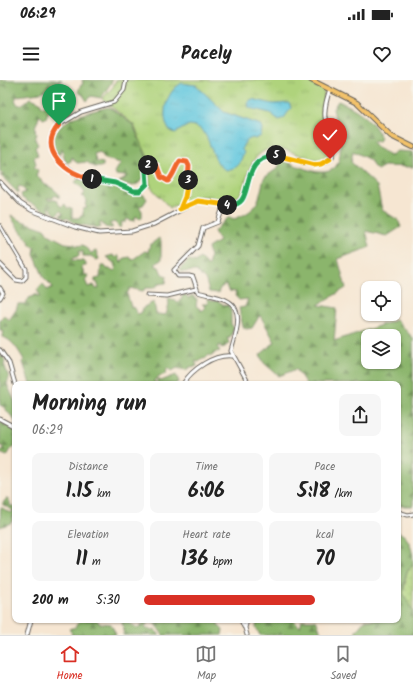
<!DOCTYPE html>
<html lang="en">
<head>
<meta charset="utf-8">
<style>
	:root { --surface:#fff; --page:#f6f6f6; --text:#222; --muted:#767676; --line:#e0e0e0; --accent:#d93025 }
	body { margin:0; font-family:Kalam,sans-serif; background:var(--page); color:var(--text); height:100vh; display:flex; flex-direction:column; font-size:15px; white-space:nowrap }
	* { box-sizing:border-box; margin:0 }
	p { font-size:13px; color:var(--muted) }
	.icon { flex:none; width:22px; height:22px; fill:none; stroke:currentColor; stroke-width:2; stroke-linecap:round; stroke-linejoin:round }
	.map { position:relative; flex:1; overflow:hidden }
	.side { position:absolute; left:12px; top:301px; width:389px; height:242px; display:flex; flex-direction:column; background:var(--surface); border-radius:8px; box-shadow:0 1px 3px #0004 }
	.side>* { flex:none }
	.tools { position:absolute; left:361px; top:201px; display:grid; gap:8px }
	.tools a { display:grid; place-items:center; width:40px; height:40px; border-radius:8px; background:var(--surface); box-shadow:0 1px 3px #0004; font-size:20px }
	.pin { position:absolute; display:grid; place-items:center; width:34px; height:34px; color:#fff; margin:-41px -17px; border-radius:50% 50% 50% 0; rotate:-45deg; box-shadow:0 0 4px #0007 }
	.pin .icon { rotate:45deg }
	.km { position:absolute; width:20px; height:20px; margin:-10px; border-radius:50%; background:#222; color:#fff; font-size:11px; line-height:20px; text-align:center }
	.round { display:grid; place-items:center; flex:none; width:42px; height:42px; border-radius:8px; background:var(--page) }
	.head { display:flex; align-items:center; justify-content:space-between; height:68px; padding:0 20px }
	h1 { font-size:22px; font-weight:700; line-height:30px }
	.stats { display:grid; grid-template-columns:repeat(3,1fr); gap:6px; height:68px; padding:4px 20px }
	.stats div { display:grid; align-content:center; border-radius:8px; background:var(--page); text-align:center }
	.stats b { font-size:20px; font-weight:700 }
	.stats small { font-size:11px; font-weight:400 }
	.stats p { font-size:11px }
	ul { padding:0 20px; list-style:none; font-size:13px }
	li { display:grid; grid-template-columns:64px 48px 1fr; align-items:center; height:30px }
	li i { height:10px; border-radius:5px; background:var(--accent) }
	.status { display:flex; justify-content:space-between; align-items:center; height:28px; padding:0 20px; background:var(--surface); direction:ltr }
	.status svg { height:11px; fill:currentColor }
	header { display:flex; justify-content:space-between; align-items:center; height:52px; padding:0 20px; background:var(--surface); font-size:18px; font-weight:700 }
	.menu { display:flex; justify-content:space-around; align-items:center; height:56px; border-top:1px solid var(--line); background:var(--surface); font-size:11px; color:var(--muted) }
	.menu a { display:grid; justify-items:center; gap:2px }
	.menu .selected { color:var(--accent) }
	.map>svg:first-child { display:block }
</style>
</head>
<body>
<div class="status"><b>06:29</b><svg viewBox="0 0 49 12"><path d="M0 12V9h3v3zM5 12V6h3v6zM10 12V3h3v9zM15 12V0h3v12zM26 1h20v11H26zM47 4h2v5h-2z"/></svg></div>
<header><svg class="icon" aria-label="menu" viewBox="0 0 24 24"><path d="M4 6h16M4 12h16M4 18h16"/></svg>Pacely<svg class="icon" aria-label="heart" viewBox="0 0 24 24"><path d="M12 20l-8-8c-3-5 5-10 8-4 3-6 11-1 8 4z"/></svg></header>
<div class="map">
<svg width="413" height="555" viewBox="0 0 413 555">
	<defs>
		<pattern id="grass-dots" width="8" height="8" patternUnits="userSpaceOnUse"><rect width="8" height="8" fill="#afd37c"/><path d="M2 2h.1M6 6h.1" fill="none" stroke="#96b56b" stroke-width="1.8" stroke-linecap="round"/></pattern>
		<pattern id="forest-firs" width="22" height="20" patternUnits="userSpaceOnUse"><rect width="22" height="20" fill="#8bb56c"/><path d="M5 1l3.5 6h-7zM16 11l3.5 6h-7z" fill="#719258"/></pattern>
		<pattern id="park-tufts" width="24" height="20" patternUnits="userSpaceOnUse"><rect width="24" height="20" fill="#afd37c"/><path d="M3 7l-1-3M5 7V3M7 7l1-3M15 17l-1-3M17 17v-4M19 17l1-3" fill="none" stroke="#96b56b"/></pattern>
		<pattern id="water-ripples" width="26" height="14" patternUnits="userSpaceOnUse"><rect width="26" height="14" fill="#61c7df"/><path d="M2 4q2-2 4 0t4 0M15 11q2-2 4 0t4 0" fill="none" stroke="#54aabf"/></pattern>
	</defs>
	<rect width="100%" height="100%" fill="#f7f3e8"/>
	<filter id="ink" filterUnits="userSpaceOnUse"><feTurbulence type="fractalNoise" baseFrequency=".025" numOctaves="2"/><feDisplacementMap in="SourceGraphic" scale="8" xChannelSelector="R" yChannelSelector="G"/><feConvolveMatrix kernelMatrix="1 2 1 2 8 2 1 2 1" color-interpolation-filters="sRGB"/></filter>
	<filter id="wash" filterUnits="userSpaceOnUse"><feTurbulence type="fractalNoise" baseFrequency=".012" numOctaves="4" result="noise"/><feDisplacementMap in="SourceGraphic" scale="16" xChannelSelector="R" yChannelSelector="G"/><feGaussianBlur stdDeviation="0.9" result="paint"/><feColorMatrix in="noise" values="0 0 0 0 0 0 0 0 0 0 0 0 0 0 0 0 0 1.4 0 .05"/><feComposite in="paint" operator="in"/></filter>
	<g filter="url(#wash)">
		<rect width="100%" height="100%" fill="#f6e6d2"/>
		<!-- grass -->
		<path fill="url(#grass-dots)" stroke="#66784c" d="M413,484V532L403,513C407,501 403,494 413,484Z"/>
		<!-- forest -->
		<path fill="url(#forest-firs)" stroke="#546844" fill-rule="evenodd" d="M0,0H62L40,13L17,16L15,20L18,25H21L31,18L40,22L42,27L54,23L61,26L76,27L72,30L73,33L69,38L67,36L69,33L63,28L48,32L46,38L43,39L40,35L35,47L37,49L35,51L37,54L35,59L38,65L35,67L38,75L34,77L36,84L34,87L38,90L36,96L41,99L42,103L52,108L59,114V118L55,115L53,118H47L48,120H56L61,127L65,124L67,128H72V138H78L83,135V129L87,128L85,124L87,121L82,116L85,113L83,109L75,102L78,99C88,98 100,101 108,105V109H111L112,105H114L122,111C130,110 136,115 144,115L147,119L143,125L139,126L142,131V137L140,139L136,136L134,141L126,139V142H121L122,145L120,148L114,142L109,144L113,147L111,148L105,147L102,143H99L101,147L100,148L77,144L67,138L65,139L60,136L61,134L64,135L61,131L56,135L50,128H47L51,132H47C40,127 30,124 22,118L21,114L26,112L21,106L18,107V113C12,107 7,101 0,95L6,96L11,100L0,92Z
			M82,0H113L101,18L91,16L87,21L83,15L78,12L80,6L83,4Z
			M338,21C356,28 374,40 381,58L379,61L372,62L377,68L391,75L397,71L413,72V87L384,86L377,90L373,86L370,80L353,71L351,82L377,106L382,130L398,140L401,147L387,156L366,151L370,167L338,179L346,208L318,225L337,228L334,261L396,240L413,258V426H398V304H306L296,289L279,296L264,283L260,275L275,262L260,235L252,248L246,249L243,247L239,228L245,227L248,219L239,220L235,216L236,212L229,211L225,205L220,208L218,213L209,212L206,201L196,191L181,192L179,190L189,180L195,182L200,178L208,186L210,177L208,168L219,161L214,151L229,137L234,139C259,130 258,122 264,98L278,88L281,80C291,83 311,92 319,92C353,95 337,47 333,29ZM368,256H394V282H368Z
			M109,27L133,45L147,78L143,98L139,103L133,106L119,102L126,98L125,96L116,95L115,92L121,83L105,79L100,72L94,74L96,82L103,83V86C96,89 92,86 87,82L77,83L72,77L71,81L67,83L65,81L62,68L59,75L53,69L54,55C65,36 89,32 109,27Z
			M11,135L19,140L45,149L48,154L65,163L75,164L76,166L83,165L91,173L96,171L99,179L96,180L91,176H83V171H79V176L73,178L72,180L84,181L86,184V186H82V189L85,195H89L85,200L88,207L94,205L96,209L99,208L97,202H95V199L100,198L101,186H105L107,189H110L112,191L116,190L114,183L106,177L113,175L115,178L118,175L121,183L124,178L129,177L132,180L145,171L148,172L150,165L159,158L161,161V180L156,183V186L159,187L162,194L167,196L166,203L159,204L154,208H146L143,211L130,208L127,214L131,227L134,228L137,234L141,233L144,227L154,222L156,234L166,235L169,224L168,219L170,218L177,222L181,220L183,215H186L189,219L190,216H194V219H197L196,226L200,229L201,231L205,227L202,224H208L207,219L212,221H218L226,226L229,224V228L232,229L231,231V244L234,248L230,258H227L229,263L225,267L221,268V265L217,267L220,271L216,272L212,276L209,275L205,279L202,278L199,282L195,281L197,286L190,287L186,290L177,288L172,291L167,288L166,294L159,296L154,302L157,303L158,299L161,301L176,295L179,302L175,304H30L23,282L24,280C19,271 12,259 2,257L3,250H0V240L4,235L9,240L16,230L18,224H25L29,218L34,216L35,214L41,217L37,210L42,204L44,205L47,210L53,207L44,198L34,174L35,168L29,163L30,161C24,156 12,141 11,135Z
			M0,274L5,280L4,284L9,298L7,304L15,322V341L4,327L0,325Z
			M0,341L15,351V367L11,369L7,376L0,373L2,370L6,371L2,366H0Z
			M7,418L10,422V426H15V436L12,437L13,440L11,443L0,447L1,427L10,433L14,431L2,424Z
			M398,452C410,456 413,471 413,484C412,487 407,490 406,494C404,500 405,506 403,513L413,532V555H356V551L365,540H398Z
			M81,540H97L99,543L111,544L116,555H71L72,553L70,551L71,548H74Z
			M121,540H129L128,542L137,548L142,546L143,542L147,541V545L145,547L147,549L155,550L160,555H123L124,548Z
			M152,540H218V545L223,550L222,555H163Z
			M257,540H293L300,547L302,540H316L322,555H260L256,548Z"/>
		<!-- park -->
		<path fill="url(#park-tufts)" stroke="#66784c" d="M116,0H308L323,8C326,15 322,22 322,30C322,47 338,59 328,76C324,78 319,80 314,79C297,77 277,60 261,73C244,85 250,108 235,120L199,116L170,128L150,106L148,78L134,45L102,19L113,7Z"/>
		<!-- water -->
		<path fill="url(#water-ripples)" stroke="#3e727e" d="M182,3L196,5L224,32L261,45L262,49L261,56L255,59L253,58C247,59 242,64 242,70L244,72C239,83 242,87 226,90C207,81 214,46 189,45L175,53L169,50C160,35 166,11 182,3Z
			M252,19L273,24L289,23L291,28L284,38L279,40L270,33L249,28L248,22Z"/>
	</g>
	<g filter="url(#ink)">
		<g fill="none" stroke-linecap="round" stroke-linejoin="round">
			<!-- minor casing -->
			<g stroke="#68635c" stroke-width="5">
				<path id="minor" d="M126,0L124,10L114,22L81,32L59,45L52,56L51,67L60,81L80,97L115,103L134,111H140L147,104L146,91L150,84L157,86L161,97L168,101L172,97L180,81L187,82C193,96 186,116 181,129
					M0,102L20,123L31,130L75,147L99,153L132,151L154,144L198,121L232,125L243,119C248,111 246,101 250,92C262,63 293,81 315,85C348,82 328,54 325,37C324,27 327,18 330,9
					M224,124L218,142L203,148L198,166L174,190L178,196H189L193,197L198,212C207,215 217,216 226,220C246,229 235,256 231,271L249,304
					M0,146L26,189V197L22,201L16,200L0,184
					M0,208L3,213L0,218
					M147,215L167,216L196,209
					M0,270L9,283L15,304
					M183,304C192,289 214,274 232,276
					M0,339L15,347
					M398,432L408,435L413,434
					M241,540L244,547
					M27,555L31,540
					M247,555L245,548L247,540"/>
			</g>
			<!-- major casing -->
			<g stroke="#68635c" stroke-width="6">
				<path id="major" d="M311,0L357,23L391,56L413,67"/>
			</g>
			<!-- minor -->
			<use href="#minor" stroke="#fff" stroke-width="3"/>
			<!-- major -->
			<use href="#major" stroke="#f3c26a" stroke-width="4"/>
		</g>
	</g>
	<g fill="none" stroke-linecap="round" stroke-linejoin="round" filter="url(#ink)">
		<!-- split-1 casing -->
		<g stroke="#fff" stroke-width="8">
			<path id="split-1" d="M59,45C36,70 68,95 92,99"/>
		</g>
		<!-- split-2 casing -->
		<g stroke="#fff" stroke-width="8">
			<path id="split-2" d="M92,99L115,103L134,111H140L147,104L146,91L148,85"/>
		</g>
		<!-- split-3 casing -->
		<g stroke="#fff" stroke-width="8">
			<path id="split-3" d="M148,85L153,84L157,86L161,97L168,101C174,95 175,87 180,81L187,82L189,86L188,100"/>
		</g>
		<!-- split-4 casing -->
		<g stroke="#fff" stroke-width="8">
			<path id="split-4" d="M188,100L185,117L180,129L198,121L227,125"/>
		</g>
		<!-- split-5 casing -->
		<g stroke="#fff" stroke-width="8">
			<path id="split-5" d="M227,125C259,129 234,79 276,75"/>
		</g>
		<!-- split-6 casing -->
		<g stroke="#fff" stroke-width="8">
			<path id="split-6" d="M276,75L315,85L321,84L330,79"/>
		</g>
		<!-- split-1 -->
		<use href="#split-1" stroke="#f0652b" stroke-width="5"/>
		<!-- split-2 -->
		<use href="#split-2" stroke="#22a559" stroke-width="5"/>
		<!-- split-3 -->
		<use href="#split-3" stroke="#f0652b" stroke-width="5"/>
		<!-- split-4 -->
		<use href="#split-4" stroke="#f5b400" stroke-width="5"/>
		<!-- split-5 -->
		<use href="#split-5" stroke="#22a559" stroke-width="5"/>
		<!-- split-6 -->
		<use href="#split-6" stroke="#f5b400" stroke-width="5"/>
	</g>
</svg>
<div class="tools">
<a><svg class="icon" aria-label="locate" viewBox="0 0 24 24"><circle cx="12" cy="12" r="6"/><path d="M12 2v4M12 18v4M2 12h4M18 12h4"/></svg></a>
<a><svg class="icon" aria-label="layers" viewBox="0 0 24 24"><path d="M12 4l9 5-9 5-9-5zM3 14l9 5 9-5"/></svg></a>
</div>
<div class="pin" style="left:59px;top:45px;background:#1e9e55"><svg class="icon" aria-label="arrive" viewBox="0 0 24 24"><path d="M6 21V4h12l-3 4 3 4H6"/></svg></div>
<div class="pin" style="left:330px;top:79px;background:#d93025"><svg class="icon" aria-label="check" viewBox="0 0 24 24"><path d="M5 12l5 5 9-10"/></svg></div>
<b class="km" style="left:92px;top:99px">1</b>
<b class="km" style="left:148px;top:85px">2</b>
<b class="km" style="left:188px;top:100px">3</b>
<b class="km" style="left:227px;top:125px">4</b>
<b class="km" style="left:276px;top:75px">5</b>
<section class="side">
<div class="head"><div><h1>Morning run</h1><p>06:29</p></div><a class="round"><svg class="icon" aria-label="share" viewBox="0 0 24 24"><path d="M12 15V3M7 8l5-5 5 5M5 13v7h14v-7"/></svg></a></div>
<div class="stats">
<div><p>Distance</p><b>1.15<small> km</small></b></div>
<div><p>Time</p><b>6:06</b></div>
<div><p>Pace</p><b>5:18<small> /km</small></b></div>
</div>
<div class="stats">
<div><p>Elevation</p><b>11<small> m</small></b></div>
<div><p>Heart rate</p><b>136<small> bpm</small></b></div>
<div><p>kcal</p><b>70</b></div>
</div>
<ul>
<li><b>200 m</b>5:30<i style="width:72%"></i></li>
</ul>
</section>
</div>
<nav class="menu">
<a class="selected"><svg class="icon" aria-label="home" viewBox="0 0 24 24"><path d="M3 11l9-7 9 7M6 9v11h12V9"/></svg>Home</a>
<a><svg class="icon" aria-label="map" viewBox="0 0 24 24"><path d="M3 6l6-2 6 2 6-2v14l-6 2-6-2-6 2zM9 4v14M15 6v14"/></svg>Map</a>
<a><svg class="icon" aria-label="saved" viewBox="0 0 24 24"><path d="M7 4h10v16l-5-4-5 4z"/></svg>Saved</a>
</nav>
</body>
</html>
